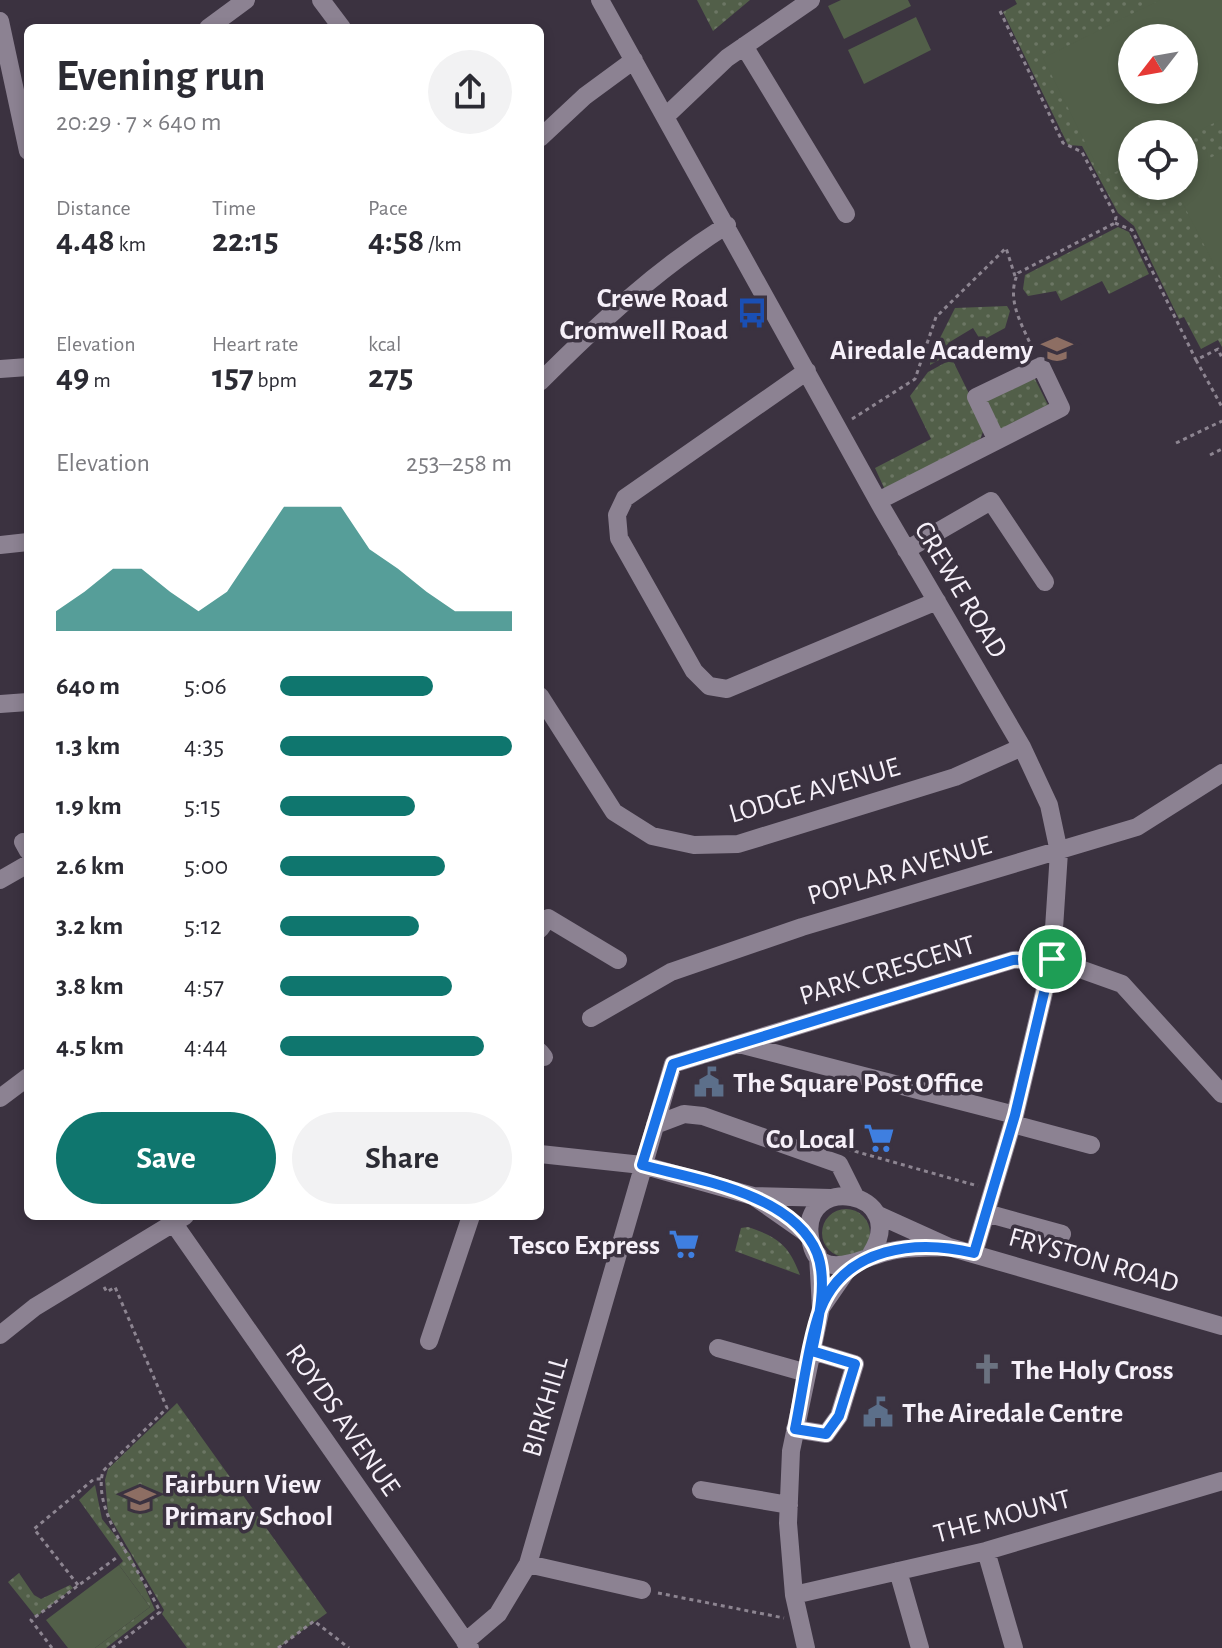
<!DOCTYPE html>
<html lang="en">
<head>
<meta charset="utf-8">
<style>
	:root { --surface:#fff; --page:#f2f2f3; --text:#2b2b33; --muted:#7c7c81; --accent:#0f766e }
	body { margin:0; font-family:"Alegreya Sans",sans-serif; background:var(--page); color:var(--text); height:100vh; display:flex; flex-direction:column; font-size:30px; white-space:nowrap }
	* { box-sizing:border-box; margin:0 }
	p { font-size:26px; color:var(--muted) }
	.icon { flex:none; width:44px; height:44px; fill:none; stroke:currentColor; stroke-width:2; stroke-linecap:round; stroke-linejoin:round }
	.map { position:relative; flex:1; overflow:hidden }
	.drawer { position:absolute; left:24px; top:24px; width:520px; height:1196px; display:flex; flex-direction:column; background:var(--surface); border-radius:12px; box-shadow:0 4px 12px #0003 }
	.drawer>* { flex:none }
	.needle { width:52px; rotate:239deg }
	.buttons { position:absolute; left:1118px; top:24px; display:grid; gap:16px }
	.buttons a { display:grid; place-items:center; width:80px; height:80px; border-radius:50%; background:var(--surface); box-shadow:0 4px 12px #0003; font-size:40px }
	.pin { position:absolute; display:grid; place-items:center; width:68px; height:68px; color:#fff; margin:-34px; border:4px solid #fff; border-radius:50%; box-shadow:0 2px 8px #0007 }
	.round { display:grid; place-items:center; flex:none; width:84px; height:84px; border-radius:42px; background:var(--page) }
	.summary { display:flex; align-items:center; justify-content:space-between; height:136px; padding:0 32px }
	h1 { font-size:44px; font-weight:700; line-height:60px }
	.stats { display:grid; grid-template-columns:repeat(3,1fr); gap:12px; height:136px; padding:8px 32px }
	.stats div { display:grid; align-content:center }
	.stats b { font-size:34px; font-weight:700 }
	.stats small { font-size:22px; font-weight:400 }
	.stats p { font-size:22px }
	.chart { height:224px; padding:16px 32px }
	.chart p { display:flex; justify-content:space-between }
	.chart svg { width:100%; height:144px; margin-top:8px; fill:var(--accent); opacity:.7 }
	.primary-button { display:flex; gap:16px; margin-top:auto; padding:16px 32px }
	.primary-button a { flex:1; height:92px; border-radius:48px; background:var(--accent); color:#fff; font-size:32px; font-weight:700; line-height:92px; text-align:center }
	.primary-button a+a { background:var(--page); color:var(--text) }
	ul { padding:0 32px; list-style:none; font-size:26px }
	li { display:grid; grid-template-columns:128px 96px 1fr; align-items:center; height:60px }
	li i { height:20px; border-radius:10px; background:var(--accent) }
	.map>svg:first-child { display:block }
</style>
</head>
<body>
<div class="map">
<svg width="1222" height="1648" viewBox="0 0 1222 1648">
	<defs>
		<pattern id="grass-dots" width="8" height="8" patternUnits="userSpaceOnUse" patternTransform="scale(2)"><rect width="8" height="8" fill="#525f49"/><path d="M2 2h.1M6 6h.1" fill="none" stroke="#6c7664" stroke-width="1.8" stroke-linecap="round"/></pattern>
	</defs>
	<rect width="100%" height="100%" fill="#3b3240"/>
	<!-- grass -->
	<path fill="url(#grass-dots)" fill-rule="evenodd" d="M697,0H750L713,31Z
		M1015,0H1222V347L1218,340L1201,349L1184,317L1179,319L1134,226L1118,213L1082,146L1068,145L1003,12L1017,4ZM1132,38H1184V90H1132ZM1132,134H1184V186H1132Z
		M1118,227L1129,232L1149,274L1109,294L1102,281L1061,301L1056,291L1028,296L1023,289L1025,275Z
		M1007,306L1010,311L1005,328L981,341L973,328L948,343L952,353L930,365V358L955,308Z
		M952,359L985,426L980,440L885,490L875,468L931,439L910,396L928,372Z
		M1034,377L1049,407L999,430L985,401Z
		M822 1233a24 24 0 1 1 48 0a24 24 0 1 1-48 0Z
		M748,1227C778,1237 789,1245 800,1275L735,1251L741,1228Z
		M177,1403L327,1613L278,1648H187L162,1614L164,1610L108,1514L105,1480L108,1469Z
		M95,1485L102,1519L130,1554L155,1610L106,1648H95L150,1607L119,1565L123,1561L79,1500Z
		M19,1573L34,1595L41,1599L70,1585L73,1588L36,1617L8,1582Z"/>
	<!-- garden -->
	<path fill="#525f49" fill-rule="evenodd" d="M841,0H908L911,6L844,39L828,6Z
		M1160,0H1222V119L1184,138V134H1132V164L1103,178L1043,58ZM1132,38H1184V90H1132Z
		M916,17L931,50L864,84L848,50Z
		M1222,152V277L1221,278L1174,186H1184V171Z
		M119,1565L150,1607L95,1648H68L46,1620Z"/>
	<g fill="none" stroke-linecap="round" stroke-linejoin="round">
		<!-- path -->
		<path stroke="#8d8591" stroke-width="3" stroke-dasharray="4 4" stroke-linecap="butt" d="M1000,11L1063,143L1082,152L1116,217L1115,223L1018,273C1005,300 1023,326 1034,352
			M1115,223L1132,230L1196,360L1218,349L1222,358
			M1196,360L1222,407
			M852,419L915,379L936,317L1006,248L1015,276
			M1176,443L1222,421
			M1210,455L1222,449
			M847,1149L978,1186
			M104,1287L107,1292L115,1287L167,1408L103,1471C91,1513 143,1573 160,1612L112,1648
			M78,1585L34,1529L94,1479H101
			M658,1593L784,1618
			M52,1648L31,1620L116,1558
			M278,1648L314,1621L349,1648"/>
		<!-- minor -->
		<path stroke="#8c8292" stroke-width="18" d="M321,0L342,28
			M600,0L882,508L1022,747L1049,805L1059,852L1052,959L1015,1115L974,1253
			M0,21L28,151
			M208,28L246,0
			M744,46L846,214
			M666,116L727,58L811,0
			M540,138L585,96L634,60
			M0,369L28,367
			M807,371L625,498L617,515L619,538L694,671L709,686L727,689L937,601
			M540,382C599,323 656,270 727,225
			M878,501L1061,408L1041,366L976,397L996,439
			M0,545L28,542
			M906,550L991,501L1045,582
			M540,696L614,812L652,836L694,845L738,844L955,777L1022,747
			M0,704L28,702
			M23,842L28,851
			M0,880L28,864
			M540,929L548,918L618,960
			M591,1018L671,972L802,927L1137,827L1222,773
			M739,1044L1015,1115
			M540,1052L544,1057
			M0,1098L28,1077
			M1013,1124L1091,1145
			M655,1125L684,1114L703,1116L839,1164L855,1196
			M540,1154L642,1165L753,1196L831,1198
			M756,1198L809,1235
			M986,1213L1062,1234
			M876,1214L949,1247L1222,1326
			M172,1221L470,1648
			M871,1254C911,1189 800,1173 810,1237C817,1288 866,1255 891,1251C909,1247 928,1248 947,1247
			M821,1308L850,1266
			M0,1335L35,1307L185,1216
			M429,1341L471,1216
			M718,1348L807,1373
			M795,1429L826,1434L839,1416L855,1364L812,1351
			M701,1490L789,1505
			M986,1551L1014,1648
			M528,1564L642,1590
			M898,1571L920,1648
			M794,1595L986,1551L1222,1481
			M465,1642L498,1614L528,1564L673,1064L1013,960L1052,959L1122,984L1222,1094
			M806,1648L794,1595L788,1523L791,1451L821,1308L818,1255"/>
	</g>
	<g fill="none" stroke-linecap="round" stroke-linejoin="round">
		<!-- route casing -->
		<g stroke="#fff" stroke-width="16">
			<path id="route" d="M1052,959L1015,1115L974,1253C916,1239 846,1247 821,1308C809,1338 802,1396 795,1429L826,1434L839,1416L855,1364L812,1351C818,1324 828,1280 817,1253C793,1194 698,1180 642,1165L673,1064L1013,960L1052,959"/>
		</g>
		<!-- route -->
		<use href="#route" stroke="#1a73e8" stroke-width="10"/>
	</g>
	<!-- icons -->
	<defs>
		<g id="bus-bare" transform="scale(2.4)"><path d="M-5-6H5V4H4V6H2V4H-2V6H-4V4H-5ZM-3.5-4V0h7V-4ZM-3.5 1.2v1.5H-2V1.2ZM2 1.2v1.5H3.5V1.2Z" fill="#1a4fb4" stroke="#3b3240" stroke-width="2.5" paint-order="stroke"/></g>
		<g id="school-bare" transform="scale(2.4)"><path d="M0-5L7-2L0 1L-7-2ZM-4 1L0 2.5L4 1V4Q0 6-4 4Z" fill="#8d6e63" stroke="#3b3240" stroke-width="2.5" paint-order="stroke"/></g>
		<g id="civic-bare" transform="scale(2.4)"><path d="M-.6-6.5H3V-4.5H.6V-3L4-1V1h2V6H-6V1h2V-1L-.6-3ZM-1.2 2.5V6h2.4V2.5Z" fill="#5c6f8a" stroke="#3b3240" stroke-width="2.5" paint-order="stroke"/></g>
		<g id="supermarket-bare" transform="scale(2.4)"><path d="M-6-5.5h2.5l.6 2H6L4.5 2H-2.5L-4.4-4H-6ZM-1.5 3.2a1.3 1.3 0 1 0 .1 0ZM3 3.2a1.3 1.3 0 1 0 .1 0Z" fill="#3f7fe0" stroke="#3b3240" stroke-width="2.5" paint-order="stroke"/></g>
		<g id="church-bare" transform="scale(2.4)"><path d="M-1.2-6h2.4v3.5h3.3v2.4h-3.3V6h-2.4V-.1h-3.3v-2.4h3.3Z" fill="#6b7280" stroke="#3b3240" stroke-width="2.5" paint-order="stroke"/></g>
	</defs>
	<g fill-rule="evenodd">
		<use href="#bus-bare" x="752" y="313"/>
		<use href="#school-bare" x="1057" y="349"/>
		<use href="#civic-bare" x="709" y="1082"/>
		<use href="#supermarket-bare" x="879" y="1138"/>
		<use href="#supermarket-bare" x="684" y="1244"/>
		<use href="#church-bare" x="987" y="1369"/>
		<use href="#civic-bare" x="878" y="1412"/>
		<use href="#school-bare" x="140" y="1499"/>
	</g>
	<g text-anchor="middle" stroke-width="7" stroke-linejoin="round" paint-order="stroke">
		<!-- poi labels -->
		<g font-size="28" font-weight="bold" fill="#f6f0f9" stroke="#3b3240" text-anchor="end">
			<text x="728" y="307">Crewe Road<tspan x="728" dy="32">Cromwell Road</tspan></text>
			<text x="1033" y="359">Airedale Academy</text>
			<text x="733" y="1092" text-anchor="start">The Square Post Office</text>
			<text x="855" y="1148">Co Local</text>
			<text x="660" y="1254">Tesco Express</text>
			<text x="1011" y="1379" text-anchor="start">The Holy Cross</text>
			<text x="902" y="1422" text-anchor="start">The Airedale Centre</text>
			<text x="164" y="1493" text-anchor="start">Fairburn View<tspan x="164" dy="32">Primary School</tspan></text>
		</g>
		<!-- street labels -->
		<g font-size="28" fill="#f6f0f9" stroke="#3b3240">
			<text transform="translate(962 589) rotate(59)" y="10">CREWE ROAD</text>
			<text transform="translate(814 789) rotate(-16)" y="10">LODGE AVENUE</text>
			<text transform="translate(899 869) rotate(-16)" y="10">POPLAR AVENUE</text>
			<text transform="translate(887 969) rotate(-17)" y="10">PARK CRESCENT</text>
			<text transform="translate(1094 1259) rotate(16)" y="10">FRYSTON ROAD</text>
			<text transform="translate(544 1406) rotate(-74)" y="10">BIRKHILL</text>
			<text transform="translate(344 1419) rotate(55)" y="10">ROYDS AVENUE</text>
			<text transform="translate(1002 1515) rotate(-15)" y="10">THE MOUNT</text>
		</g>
	</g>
</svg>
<div class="buttons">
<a><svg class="needle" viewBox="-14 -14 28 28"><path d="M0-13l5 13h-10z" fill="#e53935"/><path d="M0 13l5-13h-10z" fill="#7c7c81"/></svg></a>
<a><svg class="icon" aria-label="locate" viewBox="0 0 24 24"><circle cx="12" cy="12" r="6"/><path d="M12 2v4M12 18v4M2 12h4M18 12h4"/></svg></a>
</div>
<div class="pin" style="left:1052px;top:959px;background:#1e9e55"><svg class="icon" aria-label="arrive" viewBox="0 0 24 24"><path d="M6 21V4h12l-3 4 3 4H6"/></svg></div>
<section class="drawer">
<div class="summary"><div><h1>Evening run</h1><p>20:29 · 7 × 640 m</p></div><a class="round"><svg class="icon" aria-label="share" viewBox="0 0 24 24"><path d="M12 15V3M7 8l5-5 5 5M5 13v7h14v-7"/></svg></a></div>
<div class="stats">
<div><p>Distance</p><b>4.48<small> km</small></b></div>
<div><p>Time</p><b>22:15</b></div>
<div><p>Pace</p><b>4:58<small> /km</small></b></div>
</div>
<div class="stats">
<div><p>Elevation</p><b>49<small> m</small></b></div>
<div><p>Heart rate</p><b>157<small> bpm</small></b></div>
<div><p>kcal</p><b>275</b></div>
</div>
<div class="chart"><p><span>Elevation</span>253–258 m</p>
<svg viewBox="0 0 160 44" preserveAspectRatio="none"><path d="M0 44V38L10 32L20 25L30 25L40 32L50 38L60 32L70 19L80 6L90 6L100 6L110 19L120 25L130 32L140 38L150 38L160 38V44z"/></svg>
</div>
<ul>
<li><b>640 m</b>5:06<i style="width:66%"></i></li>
<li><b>1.3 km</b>4:35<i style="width:100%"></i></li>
<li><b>1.9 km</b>5:15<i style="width:58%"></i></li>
<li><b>2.6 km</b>5:00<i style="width:71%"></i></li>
<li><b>3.2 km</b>5:12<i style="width:60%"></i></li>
<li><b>3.8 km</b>4:57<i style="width:74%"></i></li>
<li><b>4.5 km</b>4:44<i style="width:88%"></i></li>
</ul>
<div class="primary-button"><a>Save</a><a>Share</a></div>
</section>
</div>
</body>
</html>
